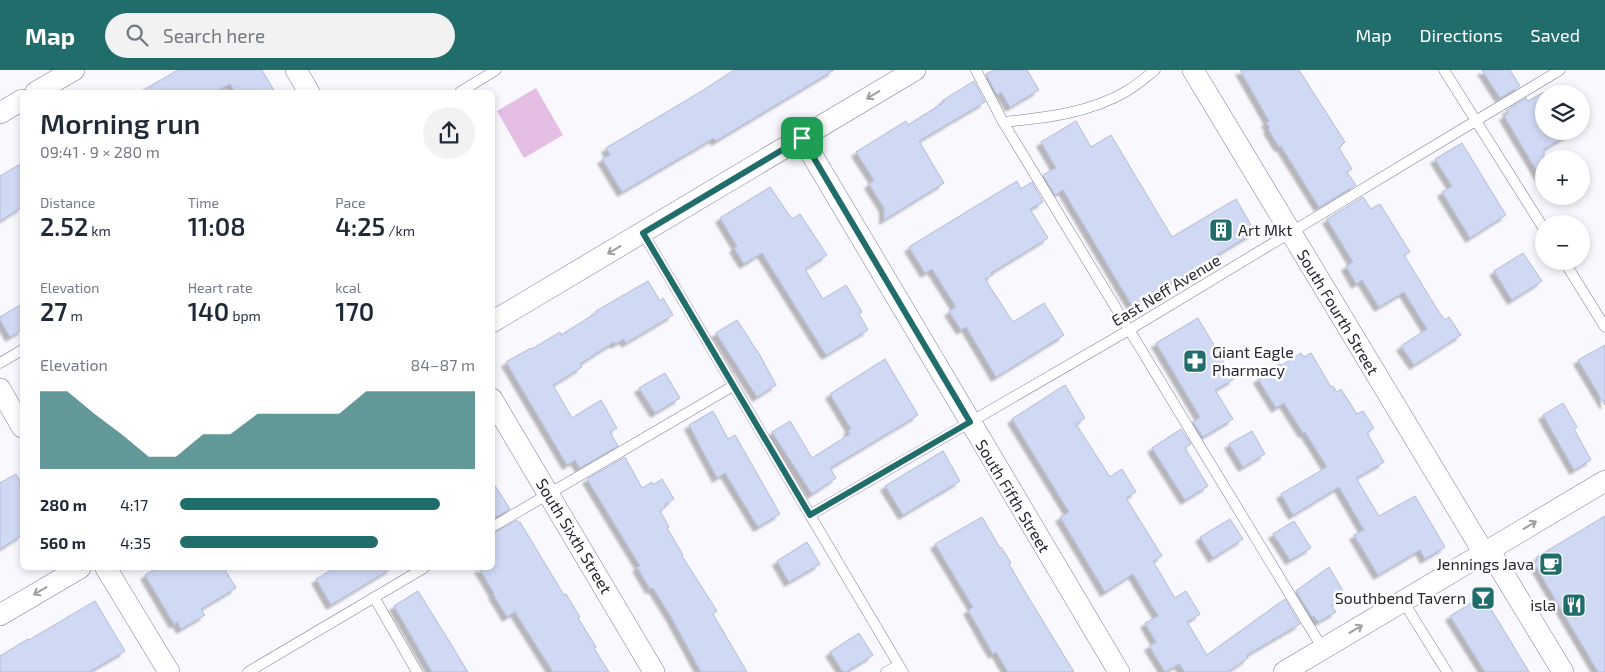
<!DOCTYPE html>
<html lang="en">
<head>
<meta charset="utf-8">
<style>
	:root { --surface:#fff; --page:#f2f2f3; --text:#1f2937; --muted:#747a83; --accent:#216d6c }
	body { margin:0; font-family:"Exo 2",sans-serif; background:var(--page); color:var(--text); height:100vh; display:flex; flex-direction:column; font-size:19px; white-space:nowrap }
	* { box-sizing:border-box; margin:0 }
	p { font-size:16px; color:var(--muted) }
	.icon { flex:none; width:28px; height:28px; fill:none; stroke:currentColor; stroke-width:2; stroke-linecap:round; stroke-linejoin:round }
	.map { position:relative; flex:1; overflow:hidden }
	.drawer { position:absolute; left:20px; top:20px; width:475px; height:480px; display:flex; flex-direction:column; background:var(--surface); border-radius:8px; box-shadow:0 2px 8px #0003 }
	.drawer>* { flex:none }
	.tools { position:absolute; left:1535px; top:15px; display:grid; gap:10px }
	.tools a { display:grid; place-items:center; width:55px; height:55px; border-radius:50%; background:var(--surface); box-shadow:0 2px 8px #0003; font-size:25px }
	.pin { position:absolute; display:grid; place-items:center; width:42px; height:42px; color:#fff; margin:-21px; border-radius:10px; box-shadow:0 2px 8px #0006 }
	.round { display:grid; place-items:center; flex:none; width:52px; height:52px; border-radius:26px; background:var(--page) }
	.overview { display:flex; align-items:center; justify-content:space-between; height:85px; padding:0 20px }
	h1 { font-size:28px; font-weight:600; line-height:38px }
	.stats { display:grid; grid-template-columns:repeat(3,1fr); gap:8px; height:85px; padding:5px 20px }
	.stats div { display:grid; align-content:center }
	.stats b { font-size:25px; font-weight:600 }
	.stats small { font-size:14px; font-weight:400 }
	.stats p { font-size:14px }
	.chart { height:140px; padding:10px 20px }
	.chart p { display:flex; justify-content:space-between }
	.chart svg { width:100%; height:90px; margin-top:5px; fill:var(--accent); opacity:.7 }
	ul { padding:0 20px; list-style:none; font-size:16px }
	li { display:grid; grid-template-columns:80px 60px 1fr; align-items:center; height:38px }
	li i { height:12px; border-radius:6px; background:var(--accent) }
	header { display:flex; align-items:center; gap:30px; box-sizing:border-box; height:70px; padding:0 25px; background:var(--accent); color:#fff }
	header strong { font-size:24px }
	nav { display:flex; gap:28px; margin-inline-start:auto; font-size:18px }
	.search { width:350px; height:45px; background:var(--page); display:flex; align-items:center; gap:12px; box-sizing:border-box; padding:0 18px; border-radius:28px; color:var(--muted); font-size:19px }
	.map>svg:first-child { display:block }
</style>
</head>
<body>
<header>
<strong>Map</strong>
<div class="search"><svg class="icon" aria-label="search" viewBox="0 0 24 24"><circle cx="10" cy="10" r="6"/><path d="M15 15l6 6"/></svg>Search here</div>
<nav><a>Map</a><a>Directions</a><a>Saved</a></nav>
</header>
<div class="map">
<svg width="1605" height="602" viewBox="0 0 1605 602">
	<defs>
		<filter id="shadow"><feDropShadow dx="-4.5" dy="4.5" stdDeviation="1" flood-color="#0004"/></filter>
	</defs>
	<rect width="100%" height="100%" fill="#f8f8fe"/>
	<!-- green -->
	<path fill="#e5bfe3" d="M536,18L563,65L524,88L497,41Z"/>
	<!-- building -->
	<path fill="#d0d9f3" stroke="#b2bbd9" filter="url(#shadow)" d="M178,0H262L275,22H235L230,14L215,22H140Z
		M734,0H834L716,71L714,68L622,122L602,89L610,85L606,78L702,21Z
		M994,0H1027L1039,20L1010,37L1001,22L997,25L986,4Z
		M1240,0H1299L1345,72L1339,78L1352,99L1347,102L1356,115L1319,137L1281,76L1279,77L1268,59L1270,58L1266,52L1269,51Z
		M1482,0H1510L1520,16L1500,28Z
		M974,11L985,32L919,71L944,113L884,150V138L869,114L874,110L856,82L906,51L908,55L943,33L942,31Z
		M1544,22V61H1575L1544,79V113L1504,46L1508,43L1507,40L1526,28L1528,31Z
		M1076,51L1091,77L1111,65L1172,167L1236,129L1255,162L1132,236L1063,120L1055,125L1043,105L1056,98L1041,72Z
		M1462,73L1506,145L1470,168L1442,122L1452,116L1435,89Z
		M22,93V137L0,151V106Z
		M1017,111L1021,119L1032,112L1043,132L1030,139L1048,168L991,203L993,205L985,209L1013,252L1044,233L1064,265L996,307L966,257L961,260L949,241L956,237L932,199L925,203L909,177Z
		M770,117L792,149L800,144L827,185L805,199L823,229L846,215L862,242L859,244L868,260L826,285L762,183L744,194L734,178L737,176L720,148Z
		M1363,127L1371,139L1380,134L1410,182L1404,185L1437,239L1445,250L1449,247L1461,265L1414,295L1401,276L1427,259L1404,222L1379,237L1362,210L1356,214L1346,196L1353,192L1327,149Z
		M1523,183L1542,211L1512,230L1494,201Z
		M648,211L660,231L663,228L673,245L626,273L624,269L615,274L614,272L580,294L582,297L553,315L572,348L601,330L617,358L610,362L618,376L580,398L575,390L567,395L506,292L531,278L532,279L560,262L561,265L596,243V241Z
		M22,234V260L10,267L0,250V247Z
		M1198,248L1234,309L1215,320L1233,349L1203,367L1193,352L1200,347L1156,273Z
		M737,250L761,287L776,315L757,327L716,263Z
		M1605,275V335L1578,290Z
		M1301,283L1304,287L1311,283L1331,317L1333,316L1337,322L1341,319L1357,344L1363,341L1374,358L1367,363L1384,392L1356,408L1379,446L1415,426L1445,477L1425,489L1420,480L1378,505L1354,465L1364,460L1339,417L1293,445L1281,424L1327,397L1305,362L1303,363L1284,333L1276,338L1258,309L1279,294L1282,295Z
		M885,289L918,345L830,398L836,408L812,424L772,362L790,351L812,388L850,364L848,360L851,359L830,324Z
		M665,303L680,328L655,343L639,318Z
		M1065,315L1085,348L1076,354L1110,407L1122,399L1136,422L1126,428L1162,486L1153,491L1175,528L1186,521L1200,544L1187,552L1207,585L1285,529L1300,554L1247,585L1248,588L1228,602H1183L1184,601L1179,594L1165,602L1149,576L1156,572L1145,553L1158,546L1133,504L1105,522L1060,447L1069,442L1012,349Z
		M1563,333L1577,357L1574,359L1591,390L1574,400L1543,345Z
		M713,341L728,369L735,365L780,444L758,457L725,403L717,408L689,355Z
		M1181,359L1191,374L1185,378L1208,416L1185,430L1152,378Z
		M1252,361L1265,384L1243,397L1229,374Z
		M943,381L960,411L903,445L885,416Z
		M625,387L642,418L652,412L653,415L662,409L674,429L665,434L666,437L660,441L669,457L667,458L683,485L682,486L717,541L713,544L747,602H701L670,545L653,518L650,519L637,497L640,496L587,409Z
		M16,404L22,415V465L0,479V413Z
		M492,411L510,439L492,449Z
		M1605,446V602H1598L1535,495L1537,487Z
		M982,447L1000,478L1001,477L1011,493L1009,494L1027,525L1074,602H1008L996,582L993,584L968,540L973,537L935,474Z
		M1230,449L1243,469L1213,488L1200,467Z
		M517,450L519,453L520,452L564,525L566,524L580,547L578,548L596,577L594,578L609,602H553L515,542L507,547L493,524L494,523L479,498H492V464Z
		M1294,451L1311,478L1290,490L1273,464Z
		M807,472L820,494L789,512L777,491Z
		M1329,497L1346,526L1331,535L1336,542L1318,552L1314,546L1312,547L1296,521Z
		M157,498H224L236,518L201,539L205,545L181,559L177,552L174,554L145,505Z
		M335,498H392L331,535L316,509Z
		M418,521L446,566L468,602H432L394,536Z
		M1483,526L1508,567L1529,602H1485L1450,546Z
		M95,531L125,581L89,602H0V586L28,569L29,570Z
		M859,563L873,585L846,602H843L830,582Z"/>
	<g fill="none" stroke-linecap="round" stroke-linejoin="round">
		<!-- lane casing -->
		<g stroke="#817e9a" stroke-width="11">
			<path id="lane" d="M976,0L1003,52L1323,579
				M1444,0L1544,159
				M460,22L496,0
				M1003,52C1045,48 1090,43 1127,21C1137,15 1146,7 1155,0
				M643,163L903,602
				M1564,191L1605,257
				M0,293L22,280
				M810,445L1129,260L1560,0
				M492,457L733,316
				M374,527L417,602
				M1403,531L1447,602
				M248,602L424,498
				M886,602L899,595"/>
		</g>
		<!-- street casing -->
		<g stroke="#817e9a" stroke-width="22">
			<path id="street" d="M296,0L309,22
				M1193,0L1484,483
				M36,22L74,0
				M0,43L22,30
				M802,68L1119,602
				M492,252L915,0
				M0,319L22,357
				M492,329L654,602
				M1489,480L1563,602
				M106,498L169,602
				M0,545L80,498
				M1284,602L1605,411"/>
		</g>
		<!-- lane -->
		<use href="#lane" stroke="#fff" stroke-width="10"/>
		<!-- street -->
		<use href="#street" stroke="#fff" stroke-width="21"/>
	</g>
	<!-- one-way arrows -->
	<defs><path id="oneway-shaft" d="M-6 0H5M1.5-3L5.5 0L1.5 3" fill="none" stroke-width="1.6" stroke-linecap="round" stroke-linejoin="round" transform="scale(1.25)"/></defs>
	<g stroke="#9e9ea3">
		<use href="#oneway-shaft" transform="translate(873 25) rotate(149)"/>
		<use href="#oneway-shaft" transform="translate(614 180) rotate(149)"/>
		<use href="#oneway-shaft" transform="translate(1530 455) rotate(-31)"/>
		<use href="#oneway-shaft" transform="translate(40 521) rotate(149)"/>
		<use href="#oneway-shaft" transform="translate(1356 559) rotate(-31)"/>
	</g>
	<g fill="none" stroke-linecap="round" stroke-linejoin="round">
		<!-- route casing -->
		<g stroke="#fff" stroke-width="10">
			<path id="route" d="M802,68L970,352L810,445L643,163Z"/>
		</g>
		<!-- route -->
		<use href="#route" stroke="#216d6c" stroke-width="6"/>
	</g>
	<!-- icons -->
	<defs>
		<g id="building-square" transform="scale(1.25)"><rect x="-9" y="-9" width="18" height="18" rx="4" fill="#216d6c" stroke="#fff"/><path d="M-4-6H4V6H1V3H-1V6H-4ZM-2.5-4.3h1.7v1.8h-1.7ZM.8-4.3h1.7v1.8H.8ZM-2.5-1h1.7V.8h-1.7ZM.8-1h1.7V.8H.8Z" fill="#fff"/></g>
		<g id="pharmacy-square" transform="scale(1.25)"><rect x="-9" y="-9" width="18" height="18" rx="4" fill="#216d6c" stroke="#fff"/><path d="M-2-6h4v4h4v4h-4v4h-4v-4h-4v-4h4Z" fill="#fff"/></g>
		<g id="cafe-square" transform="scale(1.25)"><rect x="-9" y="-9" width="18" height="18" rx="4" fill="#216d6c" stroke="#fff"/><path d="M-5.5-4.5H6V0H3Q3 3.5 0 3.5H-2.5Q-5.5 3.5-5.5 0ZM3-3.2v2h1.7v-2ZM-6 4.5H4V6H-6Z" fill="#fff"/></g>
		<g id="bar-square" transform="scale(1.25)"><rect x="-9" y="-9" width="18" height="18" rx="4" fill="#216d6c" stroke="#fff"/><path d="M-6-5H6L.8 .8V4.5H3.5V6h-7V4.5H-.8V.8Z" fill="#fff"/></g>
		<g id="restaurant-square" transform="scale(1.25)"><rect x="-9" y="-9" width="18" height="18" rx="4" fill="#216d6c" stroke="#fff"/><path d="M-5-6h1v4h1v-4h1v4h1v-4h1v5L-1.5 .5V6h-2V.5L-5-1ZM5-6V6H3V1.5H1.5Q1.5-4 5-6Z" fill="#fff"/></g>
	</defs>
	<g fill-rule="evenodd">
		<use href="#building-square" x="1221" y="160"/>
		<use href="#pharmacy-square" x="1195" y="291"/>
		<use href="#cafe-square" x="1551" y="494"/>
		<use href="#bar-square" x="1483" y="528"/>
		<use href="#restaurant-square" x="1574" y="535"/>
	</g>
	<g text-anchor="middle" stroke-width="5" stroke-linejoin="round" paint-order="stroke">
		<!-- poi labels -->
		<g font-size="16" fill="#282732" stroke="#fff" text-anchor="end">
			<text x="1238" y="166" text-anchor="start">Art Mkt</text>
			<text x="1212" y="288" text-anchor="start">Giant Eagle<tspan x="1212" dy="18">Pharmacy</tspan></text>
			<text x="1534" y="500">Jennings Java</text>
			<text x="1466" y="534">Southbend Tavern</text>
			<text x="1556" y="541">isla</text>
		</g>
		<!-- street labels -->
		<g font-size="16" fill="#282732" stroke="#fff">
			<text transform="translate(1166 220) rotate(-31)" y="6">East Neff Avenue</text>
			<text transform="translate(1338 242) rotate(59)" y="6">South Fourth Street</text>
			<text transform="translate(1013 426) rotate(59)" y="6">South Fifth Street</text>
			<text transform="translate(574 466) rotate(59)" y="6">South Sixth Street</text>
		</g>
	</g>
</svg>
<div class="tools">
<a><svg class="icon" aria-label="layers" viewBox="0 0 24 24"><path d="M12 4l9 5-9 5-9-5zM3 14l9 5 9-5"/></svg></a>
<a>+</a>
<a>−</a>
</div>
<div class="pin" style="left:802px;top:68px;background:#1e9e55"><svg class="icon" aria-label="arrive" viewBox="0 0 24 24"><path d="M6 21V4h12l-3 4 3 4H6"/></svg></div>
<section class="drawer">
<div class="overview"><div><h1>Morning run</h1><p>09:41 · 9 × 280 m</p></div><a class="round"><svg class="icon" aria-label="share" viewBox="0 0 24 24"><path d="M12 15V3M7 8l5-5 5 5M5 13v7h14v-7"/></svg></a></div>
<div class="stats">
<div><p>Distance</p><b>2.52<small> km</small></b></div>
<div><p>Time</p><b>11:08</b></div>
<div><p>Pace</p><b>4:25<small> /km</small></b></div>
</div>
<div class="stats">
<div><p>Elevation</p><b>27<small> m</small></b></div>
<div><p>Heart rate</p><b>140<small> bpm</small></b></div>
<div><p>kcal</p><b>170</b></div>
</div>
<div class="chart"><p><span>Elevation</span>84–87 m</p>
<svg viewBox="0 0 160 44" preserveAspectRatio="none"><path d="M0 44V6L10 6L20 17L30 27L40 38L50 38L60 27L70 27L80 17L90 17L100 17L110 17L120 6L130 6L140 6L150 6L160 6V44z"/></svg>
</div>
<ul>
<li><b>280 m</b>4:17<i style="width:88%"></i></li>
<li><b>560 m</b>4:35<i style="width:67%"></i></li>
</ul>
</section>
</div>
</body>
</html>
